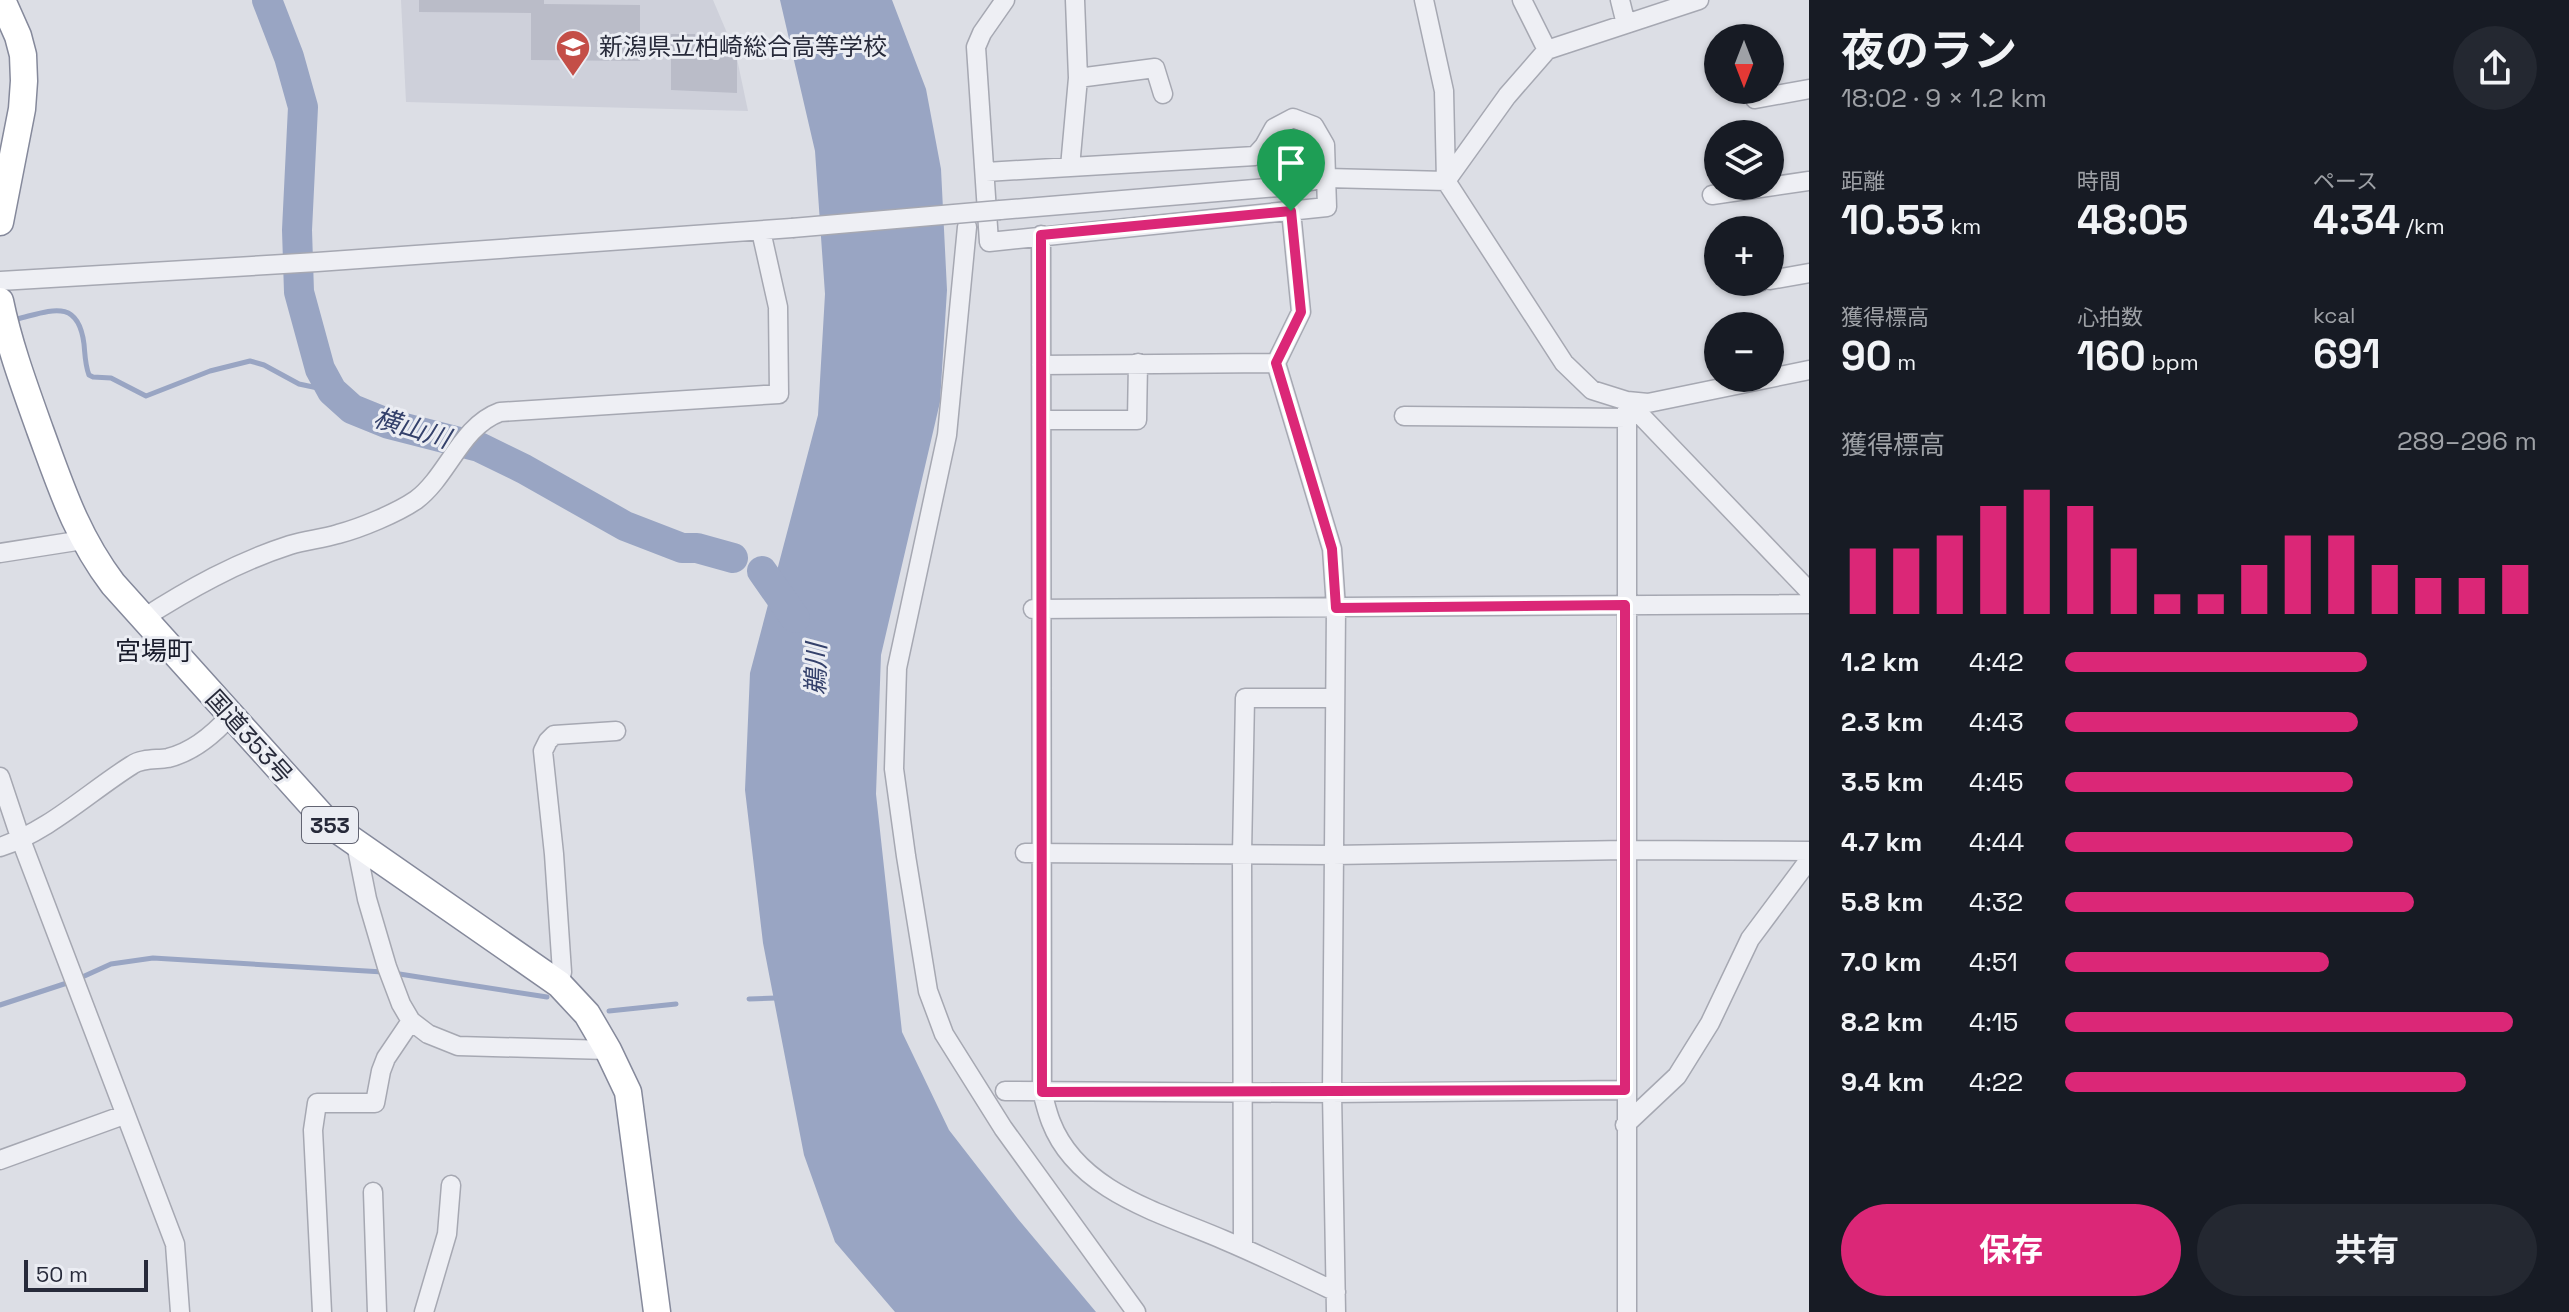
<!DOCTYPE html>
<html lang="ja">
<head>
<meta charset="utf-8">
<style>
	:root { --surface:#171b24; --page:#242831; --text:#f1f3f6; --muted:#9ea1a6; --accent:#db2777 }
	body { margin:0; font-family:"Space Grotesk","Noto Sans JP",sans-serif; background:var(--page); color:var(--text); height:100vh; display:flex; flex-direction:column; font-size:30px; white-space:nowrap }
	* { box-sizing:border-box; margin:0 }
	p { font-size:26px; color:var(--muted) }
	.icon { flex:none; width:44px; height:44px; fill:none; stroke:currentColor; stroke-width:2; stroke-linecap:round; stroke-linejoin:round }
	.map { position:relative; flex:1; overflow:hidden }
	.side { display:flex; flex-direction:column; background:var(--surface); width:760px }
	.side>* { flex:none }
	.needle { width:52px; rotate:180deg }
	.buttons { position:absolute; left:1704px; top:24px; display:grid; gap:16px }
	.buttons a { display:grid; place-items:center; width:80px; height:80px; border-radius:50%; background:var(--surface); box-shadow:0 2px 6px #0004; font-size:40px }
	.scale { position:absolute; left:24px; bottom:20px; width:124px; box-sizing:border-box; padding-left:8px; border:4px solid #272a3a; border-top:0; font-size:22px; line-height:28px; white-space:nowrap; color:#272a3a; -webkit-text-stroke:6px #ebedf3; paint-order:stroke }
	.pin { position:absolute; display:grid; place-items:center; width:68px; height:68px; color:#fff; margin:-82px -34px; border-radius:50% 50% 50% 0; rotate:-45deg; box-shadow:0 0 8px #0007 }
	.pin .icon { rotate:45deg }
	.round { display:grid; place-items:center; flex:none; width:84px; height:84px; border-radius:42px; background:var(--page) }
	.overview { display:flex; align-items:center; justify-content:space-between; height:136px; padding:0 32px }
	h1 { font-size:44px; font-weight:700; line-height:60px }
	.figures { display:grid; grid-template-columns:repeat(3,1fr); gap:12px; height:136px; padding:8px 32px }
	.figures div { display:grid; align-content:center }
	.figures b { font-size:40px; font-weight:700 }
	.figures small { font-size:22px; font-weight:400 }
	.figures p { font-size:22px }
	.chart { height:224px; padding:16px 32px }
	.chart p { display:flex; justify-content:space-between }
	.chart svg { width:100%; height:144px; margin-top:8px; stroke:var(--accent); stroke-width:6 }
	.primary-button { display:flex; gap:16px; margin-top:auto; padding:16px 32px }
	.primary-button a { flex:1; height:92px; border-radius:48px; background:var(--accent); color:#fff; font-size:32px; font-weight:700; line-height:92px; text-align:center }
	.primary-button a+a { background:var(--page); color:var(--text) }
	ul { padding:0 32px; list-style:none; font-size:26px }
	li { display:grid; grid-template-columns:128px 96px 1fr; align-items:center; height:60px }
	li i { height:20px; border-radius:10px; background:var(--accent) }
	main { display:flex; flex:1; min-height:0 }
	.map>svg:first-child { display:block }
</style>
</head>
<body>
<main>
<div class="map">
<svg width="1809" height="1312" viewBox="0 0 1809 1312">
	<rect width="100%" height="100%" fill="#dcdee5"/>
	<!-- built -->
	<path fill="#ced0da" d="M401,0H713L736,54L748,111L406,102Z"/>
	<!-- water -->
	<path fill="#99a5c3" d="M780,0H892L926,89L941,169L947,290L940,402L881,655L876,794L902,1032L949,1130L1018,1219L1096,1312H895L835,1242L804,1155L763,943L745,790L750,673L818,415L825,294L815,151Z"/>
	<g fill="none" stroke-linecap="round" stroke-linejoin="round">
		<!-- stream -->
		<path stroke="#99a5c3" stroke-width="5" d="M17,319C50,311 78,297 84,344C85,354 85,365 89,375L93,377L111,378L146,396L210,371L250,361L264,365L299,384L332,391
			M393,973L547,997
			M80,978L111,964L153,958L383,972
			M749,999L776,998
			M0,1005L67,983
			M609,1011L676,1004"/>
		<!-- river -->
		<path stroke="#99a5c3" stroke-width="30" d="M267,0L289,57L303,107L297,230L299,292L320,369L332,391L352,409L389,424L479,447L524,469L625,526L682,548H697L733,558
			M762,571L795,618"/>
	</g>
	<!-- building -->
	<path fill="#babcc8" d="M419,0H544V4L640,5V61L531,60V13L419,12Z
		M671,34H695V49L737,48V93L671,90Z"/>
	<g fill="none" stroke-linecap="round" stroke-linejoin="round">
		<!-- minor casing -->
		<g stroke="#a6a8b2" stroke-width="21">
			<path id="minor" d="M1424,0L1444,91L1446,181L1564,363L1592,390L1627,401V1312
				M1522,0L1547,50
				M1620,0L1626,24
				M1078,78L1155,68L1163,94
				M1755,99L1809,89
				M1070,167L1078,78L1075,0
				M986,172L1255,156L1264,146L1274,128L1293,118L1314,126L1325,145L1327,207L989,242L976,47L982,33L1005,0
				M1446,181L1507,96L1547,50L1699,0
				M1712,195L1809,181
				M1000,210L1279,187L1327,178L1446,181
				M1291,211L1301,312L1276,363L1332,549L1336,608L1332,1093L1336,1312
				M967,227L947,435L897,668L894,769L906,856L928,991L944,1034L1003,1128L1136,1312
				M1041,235L1042,1092C1045,1102 1047,1112 1051,1122C1078,1192 1162,1213 1224,1240C1262,1256 1299,1274 1336,1292
				M1770,280L1809,273
				M0,281L317,262L792,228
				M1743,285L1760,282
				M1041,365L1276,363
				M1627,401L1809,591
				M1627,401L1648,403L1809,370
				M1404,416L1627,418
				M1042,420H1137L1138,363
				M0,553L83,540
				M1033,609L1809,604
				M142,619C189,589 237,562 290,545C306,540 322,539 338,534C361,528 397,513 416,500C448,476 461,426 500,412L779,394L778,307L761,231
				M0,777L21,840L175,1244L180,1312
				M356,844L367,899L387,967L401,1004L411,1021L428,1034L458,1046L608,1050
				M0,847C49,831 89,792 132,765C142,758 157,760 168,758C192,752 214,734 230,716
				M1025,853L1333,855L1625,850L1809,851
				M559,984L562,972L554,854L543,751L548,741L554,735L616,731
				M1005,1091L1332,1093L1625,1090
				M1625,1125L1677,1076L1710,1023L1750,939L1809,860
				M0,1160L124,1115
				M373,1192L377,1312
				M1243,1247L1242,854L1245,698H1335
				M322,1312L313,1130L317,1103H375L381,1071L386,1058L411,1021
				M424,1312L447,1234L451,1185"/>
		</g>
		<!-- highway casing -->
		<g stroke="#85899b" stroke-width="29">
			<path id="highway" d="M0,222L22,109L24,81L23,55L18,36L2,0
				M0,301C9,345 25,388 40,430C61,487 76,535 113,584L329,824L559,984L587,1014L608,1050L628,1092L657,1312"/>
		</g>
		<!-- minor -->
		<use href="#minor" stroke="#eeeff4" stroke-width="18"/>
		<!-- highway -->
		<use href="#highway" stroke="#fff" stroke-width="26"/>
		<!-- minor-bridge casing -->
		<g stroke="#a6a8b2" stroke-width="21" stroke-linecap="butt">
			<path id="minor-bridge" d="M792,228L1000,210"/>
		</g>
		<!-- minor-bridge -->
		<use href="#minor-bridge" stroke="#eeeff4" stroke-width="18"/>
	</g>
	<g fill="none" stroke-linecap="round" stroke-linejoin="round">
		<!-- route casing -->
		<g stroke="#fff" stroke-width="16">
			<path id="route" d="M1291,211L1301,312L1276,363L1332,549L1336,608L1625,605V1090L1042,1092L1041,235Z"/>
		</g>
		<!-- route -->
		<use href="#route" stroke="#db2777" stroke-width="10"/>
	</g>
	<!-- icons -->
	<defs>
		<g id="school-pin" transform="scale(1.8)"><path d="M0 17L-7.5 6A9.5 9.5 0 1 1 7.5 6Z" fill="#c44e47" stroke="#ebedf3"/><path d="M0-5L7-2L0 1L-7-2ZM-4 1L0 2.5L4 1V4Q0 6-4 4Z" fill="#fff"/></g>
	</defs>
	<g fill-rule="evenodd">
		<use href="#school-pin" x="573" y="47"/>
	</g>
	<g text-anchor="middle" stroke-width="6" stroke-linejoin="round" paint-order="stroke">
		<!-- shield labels -->
		<rect fill="#ebedf3" stroke="#626472" stroke-width="2" x="302" y="807" width="56" height="36" rx="6"/>
		<g font-size="22" font-weight="bold" fill="#272a3a">
			<text x="330" y="833">353</text>
		</g>
		<!-- poi labels -->
		<g font-size="24" fill="#272a3a" stroke="#ebedf3" text-anchor="start">
			<text x="599" y="55">新潟県立柏崎総合高等学校</text>
		</g>
		<!-- street labels -->
		<g font-size="24" fill="#272a3a" stroke="#ebedf3">
			<text transform="translate(249 737) rotate(48)" y="8">国道353号</text>
		</g>
		<!-- water labels -->
		<g font-size="26" font-style="italic" fill="#34416b" stroke="#ebedf3">
			<text transform="translate(412 428) rotate(17)" y="9">横山川</text>
			<text transform="translate(816 669) rotate(-89)" y="9">鵜川</text>
		</g>
		<!-- neighbourhood labels -->
		<g font-size="26" fill="#191c2b" stroke="#ebedf3">
			<text x="154" y="660">宮場町</text>
		</g>
	</g>
</svg>
<div class="buttons">
<a><svg class="needle" viewBox="-14 -14 28 28"><path d="M0-13l5 13h-10z" fill="#e53935"/><path d="M0 13l5-13h-10z" fill="#9ea1a6"/></svg></a>
<a><svg class="icon" aria-label="layers" viewBox="0 0 24 24"><path d="M12 4l9 5-9 5-9-5zM3 14l9 5 9-5"/></svg></a>
<a>+</a>
<a>−</a>
</div>
<div class="scale">50 m</div>
<div class="pin" style="left:1291px;top:211px;background:#1e9e55"><svg class="icon" aria-label="arrive" viewBox="0 0 24 24"><path d="M6 21V4h12l-3 4 3 4H6"/></svg></div>
</div>
<section class="side">
<div class="overview"><div><h1>夜のラン</h1><p>18:02 · 9 × 1.2 km</p></div><a class="round"><svg class="icon" aria-label="share" viewBox="0 0 24 24"><path d="M12 15V3M7 8l5-5 5 5M5 13v7h14v-7"/></svg></a></div>
<div class="figures">
<div><p>距離</p><b>10.53<small> km</small></b></div>
<div><p>時間</p><b>48:05</b></div>
<div><p>ペース</p><b>4:34<small> /km</small></b></div>
</div>
<div class="figures">
<div><p>獲得標高</p><b>90<small> m</small></b></div>
<div><p>心拍数</p><b>160<small> bpm</small></b></div>
<div><p>kcal</p><b>691</b></div>
</div>
<div class="chart"><p><span>獲得標高</span>289–296 m</p>
<svg viewBox="0 0 160 44" preserveAspectRatio="none"><path d="M5 44V24M15 44V24M25 44V20M35 44V11M45 44V6M55 44V11M65 44V24M75 44V38M85 44V38M95 44V29M105 44V20M115 44V20M125 44V29M135 44V33M145 44V33M155 44V29"/></svg>
</div>
<ul>
<li><b>1.2 km</b>4:42<i style="width:64%"></i></li>
<li><b>2.3 km</b>4:43<i style="width:62%"></i></li>
<li><b>3.5 km</b>4:45<i style="width:61%"></i></li>
<li><b>4.7 km</b>4:44<i style="width:61%"></i></li>
<li><b>5.8 km</b>4:32<i style="width:74%"></i></li>
<li><b>7.0 km</b>4:51<i style="width:56%"></i></li>
<li><b>8.2 km</b>4:15<i style="width:95%"></i></li>
<li><b>9.4 km</b>4:22<i style="width:85%"></i></li>
</ul>
<div class="primary-button"><a>保存</a><a>共有</a></div>
</section>
</main>
</body>
</html>
